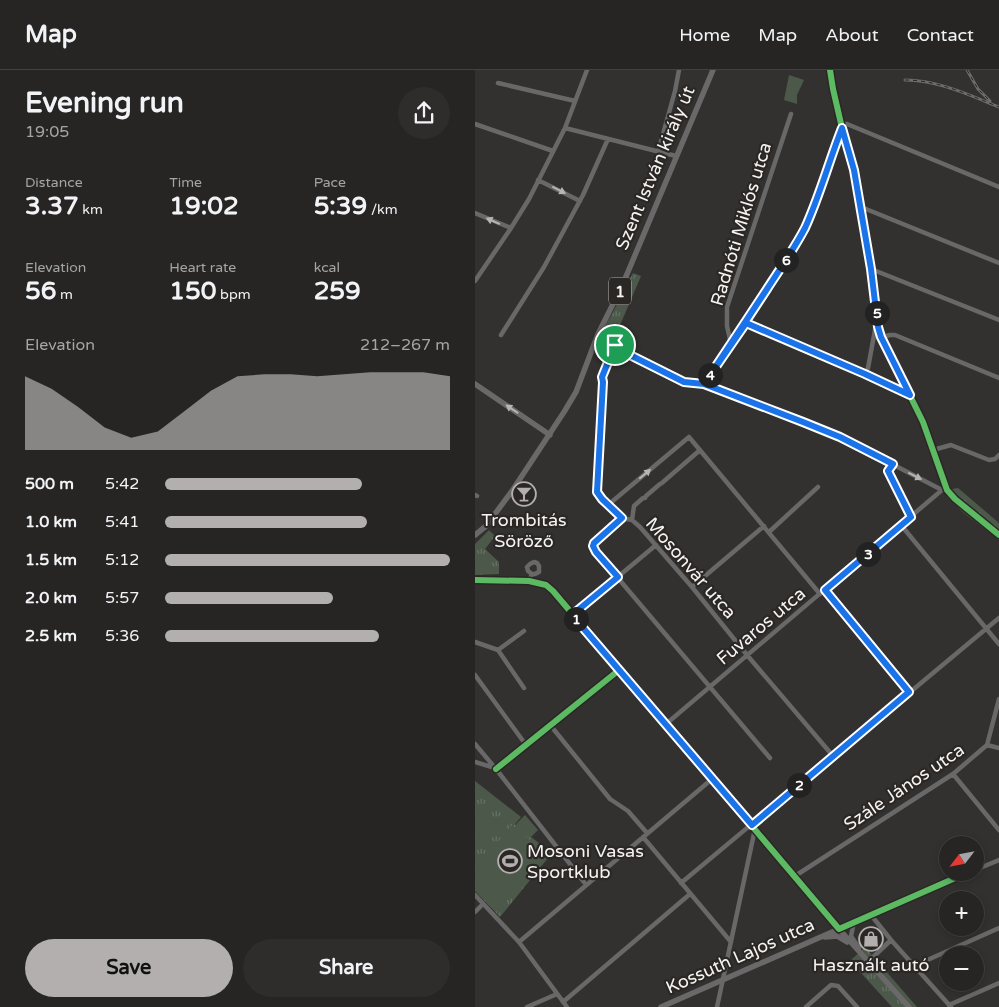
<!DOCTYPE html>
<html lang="en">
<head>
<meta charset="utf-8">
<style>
	:root { --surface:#262523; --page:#2e2d2b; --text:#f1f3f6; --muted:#a4a5a6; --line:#424241; --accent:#b2afae }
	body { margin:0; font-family:"Varela Round",sans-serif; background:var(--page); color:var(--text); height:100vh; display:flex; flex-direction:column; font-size:19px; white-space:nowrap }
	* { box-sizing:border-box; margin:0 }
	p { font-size:16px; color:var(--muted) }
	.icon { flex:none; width:28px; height:28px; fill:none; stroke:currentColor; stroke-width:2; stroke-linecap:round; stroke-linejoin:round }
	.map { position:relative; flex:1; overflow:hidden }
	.sheet { display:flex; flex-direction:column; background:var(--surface); width:475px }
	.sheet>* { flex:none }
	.needle { width:32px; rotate:238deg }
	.tools { position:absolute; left:464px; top:766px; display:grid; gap:10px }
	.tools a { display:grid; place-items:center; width:45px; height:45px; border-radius:50%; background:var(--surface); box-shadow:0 2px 8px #0003,0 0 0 1px var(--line); font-size:25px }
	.pin { position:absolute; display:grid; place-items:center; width:42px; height:42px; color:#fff; margin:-21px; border:2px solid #fff; border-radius:50%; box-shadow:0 1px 5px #0007 }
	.km { position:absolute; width:25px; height:25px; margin:-12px; border-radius:50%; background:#222; color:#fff; font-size:14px; line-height:25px; text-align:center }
	.round { display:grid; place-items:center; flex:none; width:52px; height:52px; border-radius:26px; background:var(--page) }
	.overview { display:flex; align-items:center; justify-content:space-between; height:85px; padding:0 25px }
	h1 { font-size:28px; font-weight:800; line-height:38px }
	.stats { display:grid; grid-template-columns:repeat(3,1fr); gap:8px; height:85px; padding:5px 25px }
	.stats div { display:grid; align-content:center }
	.stats b { font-size:25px; font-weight:800 }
	.stats small { font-size:14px; font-weight:400 }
	.stats p { font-size:14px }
	.chart { height:140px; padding:10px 25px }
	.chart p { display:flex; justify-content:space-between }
	.chart svg { width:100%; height:90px; margin-top:5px; fill:var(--accent); opacity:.7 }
	.action { display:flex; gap:10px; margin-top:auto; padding:10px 25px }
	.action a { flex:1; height:58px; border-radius:30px; background:var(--accent); color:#111; font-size:20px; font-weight:800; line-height:58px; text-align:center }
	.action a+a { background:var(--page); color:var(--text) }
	ul { padding:0 25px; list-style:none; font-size:16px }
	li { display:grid; grid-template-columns:80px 60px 1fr; align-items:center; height:38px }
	li i { height:12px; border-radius:6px; background:var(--accent) }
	header { display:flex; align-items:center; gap:30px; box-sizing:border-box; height:70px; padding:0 25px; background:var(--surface); border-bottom:1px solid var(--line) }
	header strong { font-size:24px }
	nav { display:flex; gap:28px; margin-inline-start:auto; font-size:18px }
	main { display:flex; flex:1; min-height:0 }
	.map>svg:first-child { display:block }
</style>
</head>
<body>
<header>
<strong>Map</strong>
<nav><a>Home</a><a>Map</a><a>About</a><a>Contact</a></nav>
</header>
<main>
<section class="sheet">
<div class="overview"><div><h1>Evening run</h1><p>19:05</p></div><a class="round"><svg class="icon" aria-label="share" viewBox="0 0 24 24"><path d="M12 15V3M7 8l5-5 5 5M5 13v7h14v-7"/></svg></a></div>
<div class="stats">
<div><p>Distance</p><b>3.37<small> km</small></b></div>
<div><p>Time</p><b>19:02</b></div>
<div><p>Pace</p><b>5:39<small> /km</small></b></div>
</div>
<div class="stats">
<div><p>Elevation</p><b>56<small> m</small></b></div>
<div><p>Heart rate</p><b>150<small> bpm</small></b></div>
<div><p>kcal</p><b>259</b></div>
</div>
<div class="chart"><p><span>Elevation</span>212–267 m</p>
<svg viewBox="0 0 160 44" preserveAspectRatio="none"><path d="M0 44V8L10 14L20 23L30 33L40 38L50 35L60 25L70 15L80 8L90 7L100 7L110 8L120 7L130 6L140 6L150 6L160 8V44z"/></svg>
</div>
<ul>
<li><b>500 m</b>5:42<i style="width:69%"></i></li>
<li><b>1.0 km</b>5:41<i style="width:71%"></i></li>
<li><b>1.5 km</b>5:12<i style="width:100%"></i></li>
<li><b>2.0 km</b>5:57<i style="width:59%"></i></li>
<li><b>2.5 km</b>5:36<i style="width:75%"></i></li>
</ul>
<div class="action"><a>Save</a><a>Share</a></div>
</section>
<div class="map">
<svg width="524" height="937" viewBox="0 0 524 937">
	<defs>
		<pattern id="grass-tufts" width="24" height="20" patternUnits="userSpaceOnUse" patternTransform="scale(1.25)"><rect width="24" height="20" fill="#4c594a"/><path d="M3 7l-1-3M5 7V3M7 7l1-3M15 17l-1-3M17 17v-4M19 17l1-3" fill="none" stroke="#667165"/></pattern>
	</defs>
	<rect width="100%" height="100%" fill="#33312f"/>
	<!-- grass -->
	<path fill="url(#grass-tufts)" d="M158,203L166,206L140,267L129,258L137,244Z
		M483,418L524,453V470L489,443L472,427V420Z
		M14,460L20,466L10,479L24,492V504L0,505V474Z
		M0,711L46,747L40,754L42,756L41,754L50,745L63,760L56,767L77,783L25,847L0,821Z
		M390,877L442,937H417L375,891Z"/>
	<!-- pitch -->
	<path fill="#4c594a" d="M314,5L329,10L322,25V34L309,30Z
		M4,741L16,751L0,770V746Z
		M37,755L70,783L26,835L0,814V799Z"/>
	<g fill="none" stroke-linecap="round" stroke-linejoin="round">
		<!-- minor -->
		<path stroke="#696868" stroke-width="4.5" d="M355,0L358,19L367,58L379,100L396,199L403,257L406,267L448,352L472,420L480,429L524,465
			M23,13L100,31
			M0,54L78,81
			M366,54H372L524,117
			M90,58L201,86
			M183,82L200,21L204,0
			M63,110L105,131
			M386,137L524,193
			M0,143L36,158
			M396,199L524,250
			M0,211L36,158L54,129L90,58L112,0
			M271,253L390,304L434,325
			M123,264C136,267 144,278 155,285L209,312L229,314L249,322L365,367L467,420H472
			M26,265L69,197L108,125L133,69
			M406,267L415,265H420L524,308
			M256,274L252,256V237L316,44
			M140,275L127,307L128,312L123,421L127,429L147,448
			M390,304L393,298L400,260L403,257
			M229,314L271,253L309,194L329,159L342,130L367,58
			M458,380L476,375L514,390L520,389L524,385
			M418,394L413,401L436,447
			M0,425L2,426
			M133,435L214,367L345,524
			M147,448L157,450L165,457L217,517L272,585L358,686
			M147,448L119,473L118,476L121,482L295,688
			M157,450L159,436L168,428H170L171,426L185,414L187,413L188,412L225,380
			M426,455L524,574
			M294,462L343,417
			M0,510L54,511L71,515L78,521L364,859L494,802
			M54,511L57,504H60L64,502V496L62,493L59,492L55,494L52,497L53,501L57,504
			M217,517L289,456
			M350,520L434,622
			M97,545L181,475
			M0,572L23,580L49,561
			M23,580L49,618
			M0,605L51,675
			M191,654L467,420
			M76,656L135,729L153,741L172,763
			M0,674L21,699L109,812
			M512,675L524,678
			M0,692L20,698
			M21,699L144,600
			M478,704L524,760
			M168,767L256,872
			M500,800L524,790
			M320,806L478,704L512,675L524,629
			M206,813L524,548
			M0,825L44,872L92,937
			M0,842L8,834
			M396,845L416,870L476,937
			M379,852L376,866L384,878
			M44,872L237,709
			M392,891L393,892L416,870
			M439,896L524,858
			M88,932L215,824
			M474,935L524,913
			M52,937L82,924
			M242,937L280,759
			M331,937L356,915L363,916L382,937"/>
		<!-- major -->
		<path stroke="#6a6868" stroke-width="5.5" d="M0,314L75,365
			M0,465L11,456L37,421L89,342L101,322L123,264L147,216L238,0
			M350,867L362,866L372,872
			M186,937L364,859L434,937"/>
		<!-- rail casing -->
		<g stroke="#6c6a6a" stroke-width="3">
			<path id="rail" d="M492,0L503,19L515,31
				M430,10C463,10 494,25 524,37"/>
		</g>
		<!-- rail -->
		<use href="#rail" stroke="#2a2724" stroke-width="1" stroke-dasharray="4" stroke-linecap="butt"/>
		<!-- cycleway casing -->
		<g stroke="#2a2724" stroke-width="9">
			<path id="cycleway" d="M355,0L358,19L367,58L379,100L396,199L403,257L406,267L448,352L472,420L480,429L524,465
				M0,510L54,511L71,515L78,521L364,859L494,802
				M21,699L144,600"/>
		</g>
		<!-- cycleway -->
		<use href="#cycleway" stroke="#5cba63" stroke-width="6"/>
	</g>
	<!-- one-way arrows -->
	<defs><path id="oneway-solid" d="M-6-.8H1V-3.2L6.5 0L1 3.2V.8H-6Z" transform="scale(1.25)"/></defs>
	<g fill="#b7b4b4">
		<use href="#oneway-solid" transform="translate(84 120) rotate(27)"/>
		<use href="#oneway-solid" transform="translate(18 151) rotate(-156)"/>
		<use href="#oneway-solid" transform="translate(37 339) rotate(-146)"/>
		<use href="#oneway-solid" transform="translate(170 404) rotate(-40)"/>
		<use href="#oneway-solid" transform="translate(440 406) rotate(27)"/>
	</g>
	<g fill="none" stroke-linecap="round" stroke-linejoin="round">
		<!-- route casing -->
		<g stroke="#fff" stroke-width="10">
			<path id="route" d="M140,275L127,307L128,312L122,422L127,429L147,448L119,473L118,476L121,482L143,507L97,545L277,755L434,622L350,520L436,447L413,401L418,394L365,367L328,352L229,314L271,253L390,304L435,325L406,267L403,257L396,199L379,100L367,58C354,91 345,125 330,158C319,179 305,199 292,219C271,251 250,283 229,314L209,312L155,285L140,275"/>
		</g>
		<!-- route -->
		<use href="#route" stroke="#1a73e8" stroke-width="6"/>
	</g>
	<!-- icons -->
	<defs>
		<g id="bar-ring" transform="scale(1.25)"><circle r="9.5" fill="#2a2724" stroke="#b2afae" stroke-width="1.5"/><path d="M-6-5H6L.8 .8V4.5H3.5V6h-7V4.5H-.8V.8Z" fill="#b2afae"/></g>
		<g id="stadium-ring" transform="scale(1.25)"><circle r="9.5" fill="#2a2724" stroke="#b2afae" stroke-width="1.5"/><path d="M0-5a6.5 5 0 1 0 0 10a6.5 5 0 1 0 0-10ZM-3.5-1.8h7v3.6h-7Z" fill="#b2afae"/></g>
		<g id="shop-ring" transform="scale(1.25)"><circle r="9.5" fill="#2a2724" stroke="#b2afae" stroke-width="1.5"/><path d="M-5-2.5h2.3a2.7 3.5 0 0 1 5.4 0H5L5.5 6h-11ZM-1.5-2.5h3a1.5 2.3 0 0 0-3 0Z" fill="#b2afae"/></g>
	</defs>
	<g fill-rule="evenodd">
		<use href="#bar-ring" x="49" y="424"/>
		<use href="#stadium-ring" x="35" y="791"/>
		<use href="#shop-ring" x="396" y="869"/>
	</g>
	<g text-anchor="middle" stroke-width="4.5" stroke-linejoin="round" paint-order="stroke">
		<!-- shield labels -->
		<rect fill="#2a2724" stroke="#b9b6b4" stroke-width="1" x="134" y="207.5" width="22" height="27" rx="4"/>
		<g font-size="16" font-weight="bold" fill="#f6f3f2">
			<text x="145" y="227">1</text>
		</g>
		<!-- street labels -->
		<g font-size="18" fill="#f6f3f2" stroke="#2a2724">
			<text transform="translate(180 98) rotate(-67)" y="6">Szent István király út</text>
			<text transform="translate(266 154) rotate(-73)" y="6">Radnóti Miklós utca</text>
			<text transform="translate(216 498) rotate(49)" y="6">Mosonvár utca</text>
			<text transform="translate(286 556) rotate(-40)" y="6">Fuvaros utca</text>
			<text transform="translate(429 717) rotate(-34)" y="6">Szále János utca</text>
			<text transform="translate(265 886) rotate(-24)" y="6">Kossuth Lajos utca</text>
		</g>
		<!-- poi labels -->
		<g font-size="18" fill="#f6f3f2" stroke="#2a2724">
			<text x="49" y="456">Trombitás<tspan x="49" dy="21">Söröző</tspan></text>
			<text x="52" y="787" text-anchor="start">Mosoni Vasas<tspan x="52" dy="21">Sportklub</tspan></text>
			<text x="396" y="901">Használt autó</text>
		</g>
	</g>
</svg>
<div class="tools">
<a><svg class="needle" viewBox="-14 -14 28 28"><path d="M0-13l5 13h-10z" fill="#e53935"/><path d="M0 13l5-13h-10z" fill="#a4a5a6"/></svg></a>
<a>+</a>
<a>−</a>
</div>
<div class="pin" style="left:140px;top:275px;background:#1e9e55"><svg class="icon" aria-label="arrive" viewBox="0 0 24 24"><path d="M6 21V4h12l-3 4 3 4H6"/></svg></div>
<b class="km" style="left:101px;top:549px">1</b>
<b class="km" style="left:324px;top:715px">2</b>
<b class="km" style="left:393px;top:484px">3</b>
<b class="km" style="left:235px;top:305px">4</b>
<b class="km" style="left:402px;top:243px">5</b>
<b class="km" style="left:311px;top:190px">6</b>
</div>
</main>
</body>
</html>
